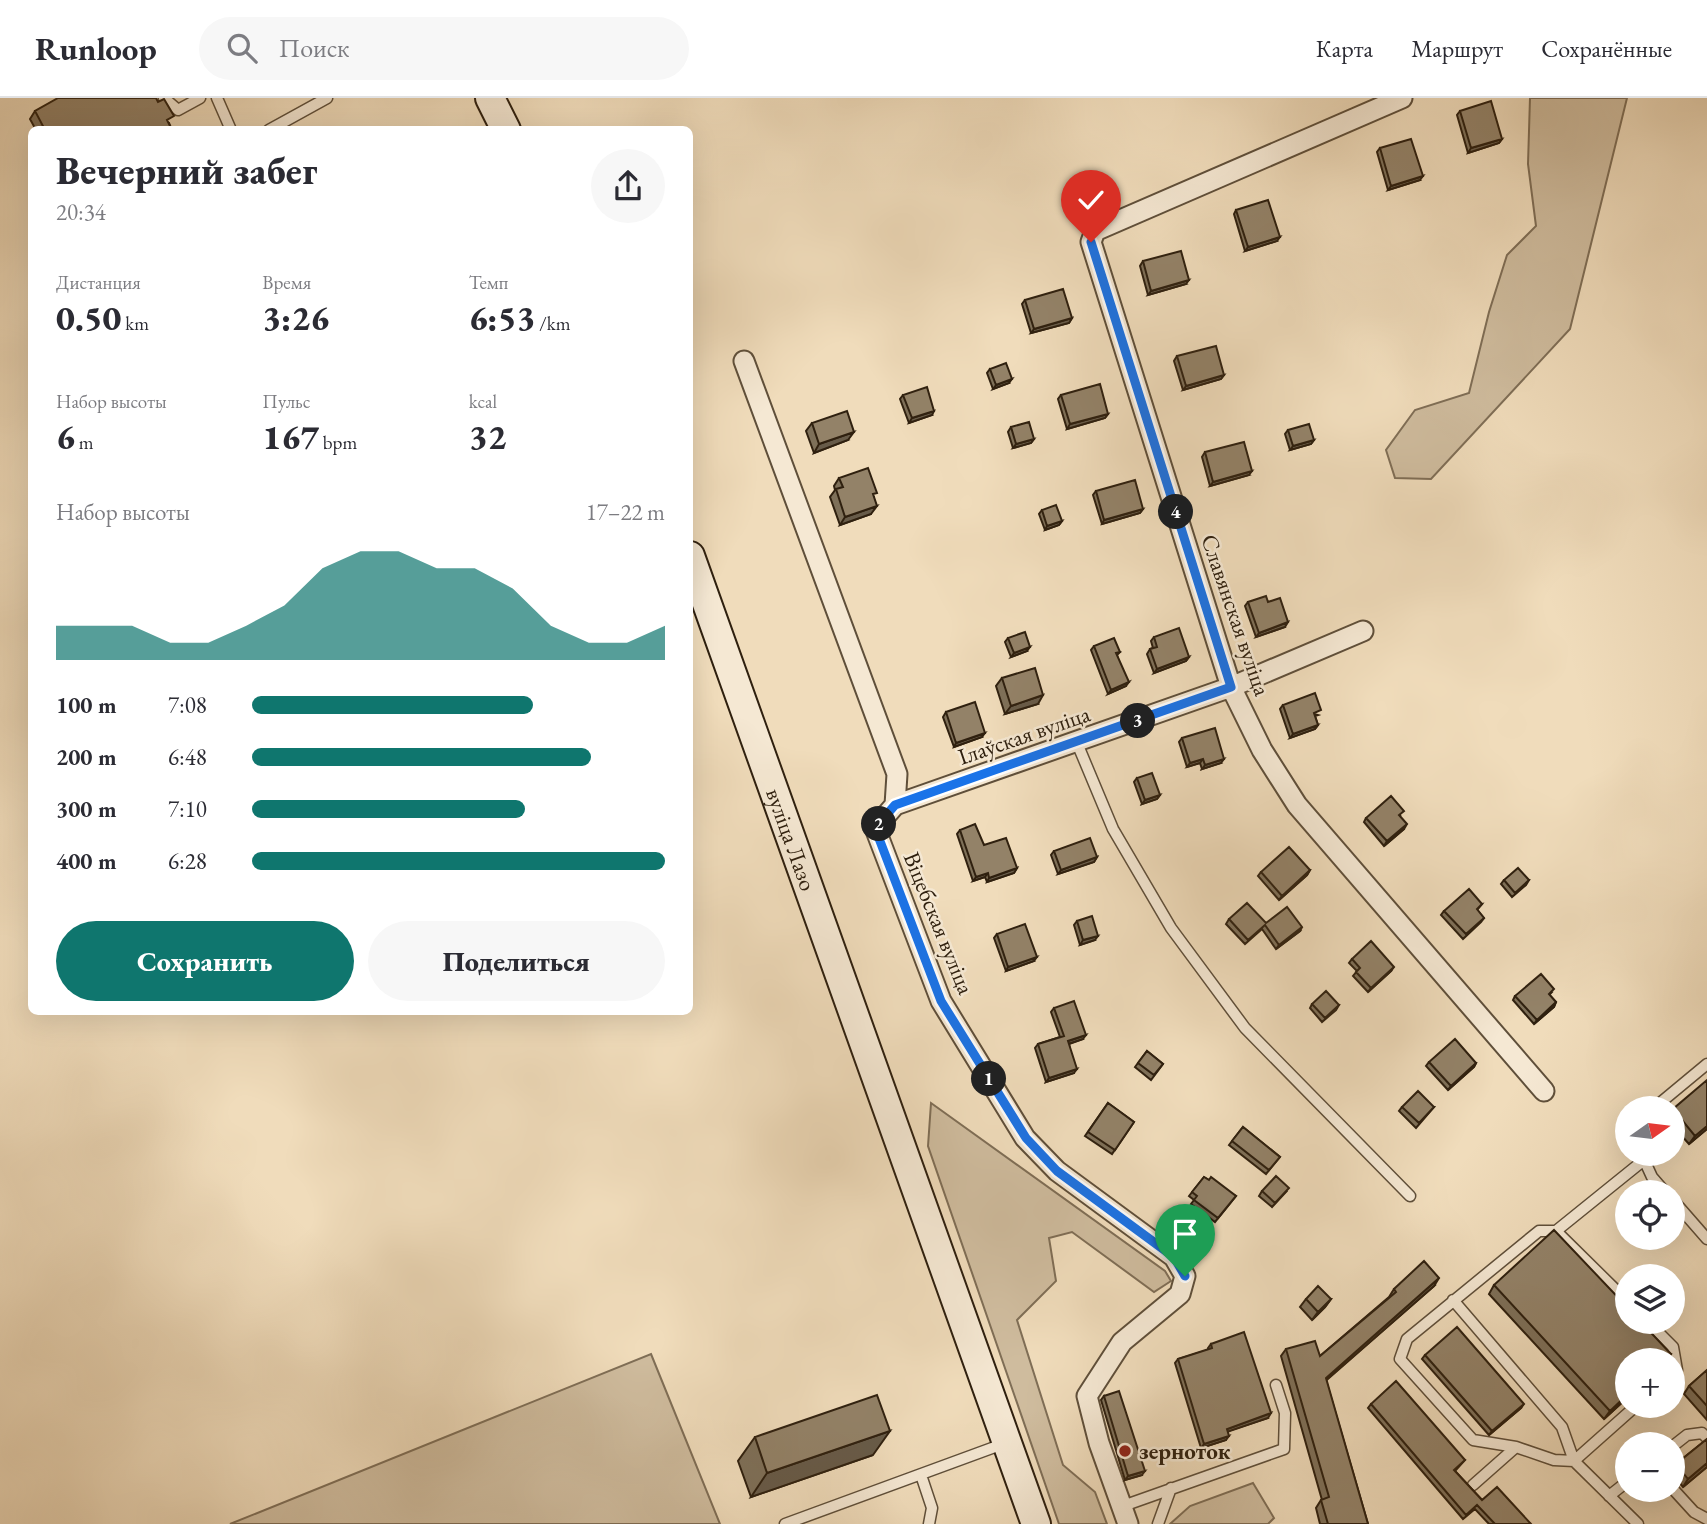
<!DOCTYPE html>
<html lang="ru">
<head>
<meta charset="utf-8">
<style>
	:root { --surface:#fff; --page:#f7f7f7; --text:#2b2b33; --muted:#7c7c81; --line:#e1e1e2; --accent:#0f766e }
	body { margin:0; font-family:"EB Garamond",serif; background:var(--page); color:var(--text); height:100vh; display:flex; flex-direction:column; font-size:26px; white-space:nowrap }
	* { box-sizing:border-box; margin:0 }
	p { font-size:23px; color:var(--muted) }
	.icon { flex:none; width:38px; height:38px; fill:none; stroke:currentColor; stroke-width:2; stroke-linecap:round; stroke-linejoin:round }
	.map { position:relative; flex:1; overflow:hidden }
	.details { position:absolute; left:28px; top:28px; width:665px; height:889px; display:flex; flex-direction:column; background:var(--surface); border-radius:10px; box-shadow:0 7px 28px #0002 }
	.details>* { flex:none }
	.needle { width:46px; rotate:76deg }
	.buttons { position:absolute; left:1615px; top:998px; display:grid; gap:14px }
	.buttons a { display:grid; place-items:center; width:70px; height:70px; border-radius:50%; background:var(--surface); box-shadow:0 7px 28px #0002; font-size:35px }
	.pin { position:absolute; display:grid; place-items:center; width:60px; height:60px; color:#fff; margin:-72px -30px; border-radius:50% 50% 50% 0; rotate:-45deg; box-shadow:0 0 7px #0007 }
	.pin .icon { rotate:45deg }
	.km { position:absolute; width:35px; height:35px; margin:-18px; border-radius:50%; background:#222; color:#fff; font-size:19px; line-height:35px; text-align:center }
	.round { display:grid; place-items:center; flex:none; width:74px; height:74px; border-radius:37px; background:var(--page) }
	.summary { display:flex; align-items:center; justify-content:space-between; height:119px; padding:0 28px }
	h1 { font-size:38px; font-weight:800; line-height:52px }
	.figures { display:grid; grid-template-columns:repeat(3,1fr); gap:10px; height:119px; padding:7px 28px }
	.figures div { display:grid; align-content:center }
	.figures b { font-size:35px; font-weight:800 }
	.figures small { font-size:19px; font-weight:400 }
	.figures p { font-size:19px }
	.chart { height:196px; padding:14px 28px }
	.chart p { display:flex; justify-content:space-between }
	.chart svg { width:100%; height:126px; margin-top:7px; fill:var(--accent); opacity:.7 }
	.primary-button { display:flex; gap:14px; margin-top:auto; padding:14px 28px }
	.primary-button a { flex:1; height:80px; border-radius:42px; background:var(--accent); color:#fff; font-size:28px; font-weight:800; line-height:80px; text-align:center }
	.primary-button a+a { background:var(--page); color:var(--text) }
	ul { padding:0 28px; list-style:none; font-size:23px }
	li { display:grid; grid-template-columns:112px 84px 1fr; align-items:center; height:52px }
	li i { height:18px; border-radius:9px; background:var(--accent) }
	header { display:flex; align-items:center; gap:42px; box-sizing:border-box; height:98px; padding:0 35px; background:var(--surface); border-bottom:2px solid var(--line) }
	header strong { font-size:33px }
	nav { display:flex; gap:38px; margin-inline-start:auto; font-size:24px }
	.search { width:490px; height:63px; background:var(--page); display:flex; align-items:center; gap:18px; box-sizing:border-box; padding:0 24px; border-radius:38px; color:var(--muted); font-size:26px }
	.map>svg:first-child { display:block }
</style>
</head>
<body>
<header>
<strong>Runloop</strong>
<div class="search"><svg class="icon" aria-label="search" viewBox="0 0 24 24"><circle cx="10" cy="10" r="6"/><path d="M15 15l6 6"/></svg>Поиск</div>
<nav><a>Карта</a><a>Маршрут</a><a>Сохранённые</a></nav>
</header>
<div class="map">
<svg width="1707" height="1426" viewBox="0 0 1707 1426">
	<rect width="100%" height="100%" fill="#f0dcbb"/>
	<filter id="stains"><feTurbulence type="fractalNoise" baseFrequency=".00286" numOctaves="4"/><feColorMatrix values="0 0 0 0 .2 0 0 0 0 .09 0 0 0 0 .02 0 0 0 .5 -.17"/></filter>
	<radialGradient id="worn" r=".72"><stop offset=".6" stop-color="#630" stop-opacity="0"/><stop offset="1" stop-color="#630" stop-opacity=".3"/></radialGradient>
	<!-- green -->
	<path fill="#cfbc9e" stroke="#7f6e56" stroke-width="2" d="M1530,0H1627L1570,231L1431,381L1395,380L1386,352L1415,312L1469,295L1489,214L1507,157L1536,128L1528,66Z
		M931,1005L1165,1173L1171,1183L1154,1194L1072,1134L1049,1140L1056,1183L1017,1222L1063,1367L1095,1394L1107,1426H1059L928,1048Z
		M651,1256L720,1426H230Z
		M1253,1385L1274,1420L1268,1426H1170L1190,1408Z"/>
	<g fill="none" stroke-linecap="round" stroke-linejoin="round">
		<!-- service casing -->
		<g stroke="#5f4f3a" stroke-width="13">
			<path id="service" d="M164,0L178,12L200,0
				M217,0L231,32
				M269,32L327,0
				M1077,645L1113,731L1171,830L1245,930L1410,1098
				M1654,1010L1707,966
				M1641,1055L1652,1079L1665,1094
				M1673,1102L1707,1141
				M1556,1133L1644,1062
				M1453,1202L1562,1329L1574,1363L1638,1426
				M1628,1204L1556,1133H1539L1407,1241L1400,1261L1473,1342L1516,1349L1554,1362L1574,1363L1637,1307
				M1647,1223L1673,1249L1677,1272L1673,1275
				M1673,1348L1687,1337L1702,1335L1707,1340
				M921,1377L932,1410L929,1426
				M1473,1387L1516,1349
				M1673,1391L1694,1414L1707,1421
				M1609,1398L1628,1383
				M1123,1408L1284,1351L1285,1315L1276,1287
				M785,1426L1003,1346
				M1158,1426L1171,1390"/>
		</g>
		<!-- minor casing -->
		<g stroke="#5f4f3a" stroke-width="23">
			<path id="minor" d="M1402,0L1095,133L1091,144L1231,589L1262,652L1297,707L1544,993
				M744,263L897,676L895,707L875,730L941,903L1025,1040L1057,1073L1174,1159L1185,1178L1180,1196L1122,1244L1087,1298L1099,1345L1128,1426
				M895,707L1231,589L1363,533"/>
		</g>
		<!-- secondary casing -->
		<g stroke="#2f200f" stroke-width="32">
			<g id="secondary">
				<path d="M490,0L506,32"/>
				<path id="s1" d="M690,458L1036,1426"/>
			</g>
		</g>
		<!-- service -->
		<use href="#service" stroke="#f5e8d3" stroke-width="10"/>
		<!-- minor -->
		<use href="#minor" stroke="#f5e8d3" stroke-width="19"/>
		<!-- secondary -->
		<use href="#secondary" stroke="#f5e8d3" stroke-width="28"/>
	</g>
	<!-- wall -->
	<path fill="#7e7059" stroke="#2f200f" stroke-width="2" d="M35,13L169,25L172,32H36L30,21Z
		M1460,13L1502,41L1499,45L1468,55L1457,17Z
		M1380,50L1420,82L1388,92L1377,54Z
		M1236,112L1277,143L1245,153L1234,116Z
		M1143,163L1186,186L1148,197L1140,168Z
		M1025,202L1072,220L1069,225L1031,235L1022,206Z
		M1177,258L1224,277L1221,281L1183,292L1174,263Z
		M990,271L1009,285L993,291L987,275Z
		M903,297L932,317L909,325L900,301Z
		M1061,297L1108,316L1105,320L1067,331L1058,301Z
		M812,325L848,342L814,355L806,333Z
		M1011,329L1034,341L1031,345L1013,350L1008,334Z
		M1288,332L1314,342L1311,346L1290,352L1285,336Z
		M1205,354L1249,377L1210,388L1202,359Z
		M839,380L874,399L871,416L840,427L830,399L835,392L834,388Z
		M1096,393L1143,411L1140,415L1102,426L1093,397Z
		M1042,412L1062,423L1059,427L1045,432L1039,416Z
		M1248,504H1268L1285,529L1256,539L1245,508Z
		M1154,539L1189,559L1186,563L1154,575L1147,556L1150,551L1153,550L1151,543Z
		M1008,540L1027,553L1011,559L1005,544Z
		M1094,548L1120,554L1117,557L1126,588L1108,596L1091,552Z
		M1002,580L1038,606L1005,616L996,588Z
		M1283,607L1318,617L1315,618L1318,627L1315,631L1290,640L1280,611Z
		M946,614L982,639L954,649L943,619Z
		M1182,640L1221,665L1202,671L1200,665L1187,669L1179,644Z
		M1137,680L1160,697L1157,701L1142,706L1134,684Z
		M1401,717L1399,718L1404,731L1384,748L1364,724L1366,720Z
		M960,732L1017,770L1014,775L987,784L985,779L973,783L957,736Z
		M1054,753L1097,759L1094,764L1058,776L1051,757Z
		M1310,772L1307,777L1279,802L1258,778L1261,774Z
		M1504,782H1529L1526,787L1512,799L1501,786Z
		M1482,806L1477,812L1484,820L1481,824L1463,841L1441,817L1444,813Z
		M1229,821L1266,825L1300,833L1276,851L1262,831L1245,846L1226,826Z
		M1077,823L1095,842L1080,847L1074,827Z
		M997,836L1034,863L1006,873L994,840Z
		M1352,861L1391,873L1368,894L1353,878L1357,873L1349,865Z
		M1551,895L1549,897L1556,904L1554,909L1534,926L1513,902L1515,898Z
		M1312,906L1339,907L1336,912L1322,924L1310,910Z
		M1054,910L1083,941L1069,946L1074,975L1046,984L1035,950L1038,946L1060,939L1051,914Z
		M1147,953L1163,966L1151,982L1135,969Z
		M1429,964L1476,965L1474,969L1448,992L1426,968Z
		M1108,1005L1134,1024L1112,1056L1085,1038Z
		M1402,1009H1434L1416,1030L1399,1013Z
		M1673,1011L1707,1031L1689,1046L1673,1028Z
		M1243,1029L1280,1059L1266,1076L1229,1047Z
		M1204,1079L1236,1098L1215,1124L1191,1106L1194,1102L1189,1098Z
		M1262,1093L1286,1094L1272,1109L1259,1098Z
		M1494,1187L1671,1256L1667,1262H1628V1299L1604,1321L1489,1196Z
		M1434,1188L1326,1282L1368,1426H1320L1316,1410L1321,1402H1322L1281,1258L1286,1251L1320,1258L1389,1199L1394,1191Z
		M1306,1201H1331L1325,1209L1312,1222L1300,1209Z
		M1211,1246L1268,1320L1228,1333L1226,1342L1201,1350L1175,1265L1178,1261L1208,1252V1250Z
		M1425,1257L1521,1310L1489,1337L1422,1261Z
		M1707,1272V1322L1684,1296L1689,1288Z
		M1104,1298L1142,1377L1125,1382L1101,1302Z
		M1371,1306L1465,1362L1455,1373L1482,1402L1531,1426H1489L1475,1411L1463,1421L1368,1310Z
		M755,1339L873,1357L751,1399L738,1363Z
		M1707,1341V1369L1683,1389L1673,1377V1371L1676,1366Z"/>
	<!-- shaded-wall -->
	<path fill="#675b49" stroke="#2f200f" stroke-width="2" d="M1502,41L1499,45L1468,55L1471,50Z
		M1423,78L1420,82L1388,92L1391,88Z
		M1280,139L1277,143L1245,153L1248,149Z
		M1189,182L1186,186L1148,197L1151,193Z
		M1072,220L1069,225L1031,235L1034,231Z
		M1224,277L1221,281L1183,292L1186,288Z
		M1012,281L1009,285L993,291L996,287Z
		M934,313L932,317L909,325L912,320Z
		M1108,316L1105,320L1067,331L1070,326Z
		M854,334L848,342L814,355L819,346Z
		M1034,341L1031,345L1013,350L1016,346Z
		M1314,342L1311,346L1290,352L1293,348Z
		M1252,373L1249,377L1210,388L1213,384Z
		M877,408L871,416L840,427L845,419Z
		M1143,411L1140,415L1102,426L1104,422Z
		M1062,423L1059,427L1045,432L1047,428Z
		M1288,524L1285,529L1256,539L1259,535Z
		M1030,549L1027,553L1011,559L1014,555Z
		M1189,559L1186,563L1154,575L1157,571Z
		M1129,584L1126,588L1108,596L1111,592Z
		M1043,597L1038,606L1005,616L1011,608Z
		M1318,627L1315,631L1290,640L1293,636Z
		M985,635L982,639L954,649L956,645Z
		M1203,661L1200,665L1187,669L1190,665Z
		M1224,661L1221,665L1202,671L1205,667Z
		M1160,697L1157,701L1142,706L1145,702Z
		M1407,726L1404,731L1384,748L1387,743Z
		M1097,759L1094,764L1058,776L1061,772Z
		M1017,770L1014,775L987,784L989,780Z
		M1310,772L1307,777L1279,802L1282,798Z
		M988,775L985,779L973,783L976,779Z
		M1302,829L1300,833L1276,851L1279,847Z
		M1098,838L1095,842L1080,847L1083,842Z
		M1037,859L1034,863L1006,873L1008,869Z
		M1394,869L1391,873L1368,894L1371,890Z
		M1556,904L1554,909L1534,926L1537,922Z
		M1086,937L1083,941L1065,947L1068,943Z
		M1476,965L1474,969L1448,992L1451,988Z
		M1077,971L1074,975L1046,984L1049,980Z
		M1707,1028V1031L1689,1046L1695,1038Z
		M1439,1180L1434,1188L1321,1287L1326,1280Z
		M1331,1201L1325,1209L1312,1222L1318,1214Z
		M1628,1296V1299L1604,1321L1610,1313Z
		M1524,1306L1521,1310L1489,1337L1492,1333Z
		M1271,1315L1268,1320L1224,1335L1227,1331Z
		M890,1333L873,1357L751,1399L767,1375Z
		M1229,1338L1226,1342L1201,1350L1204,1346Z
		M1707,1365V1369L1683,1389L1688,1381Z
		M1145,1373L1142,1377L1125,1382L1128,1378Z"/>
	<!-- building -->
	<path fill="#938268" stroke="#2f200f" stroke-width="2" d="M58,0H156L158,4L164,1L174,18L167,22L172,32H45L35,13Z
		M1491,3L1502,41L1471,50L1460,13Z
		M1411,41L1423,78L1391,88L1380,50Z
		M1268,102L1280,139L1248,149L1236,112Z
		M1181,153L1189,182L1151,193L1143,163Z
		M1063,191L1072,220L1034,231L1025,202Z
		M1216,248L1224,277L1186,288L1177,258Z
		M1006,265L1012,281L996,287L990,271Z
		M1100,286L1108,316L1070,326L1061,297Z
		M927,289L934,313L912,320L903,297Z
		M847,313L854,334L819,346L812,325Z
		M1029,324L1034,341L1016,346L1011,329Z
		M1309,326L1314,342L1293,348L1288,332Z
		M1244,344L1252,373L1213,384L1205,354Z
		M868,370L877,395L873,396L877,408L845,419L836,391L843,389L839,380Z
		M1135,382L1143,411L1104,422L1096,393Z
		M1056,407L1062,423L1047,428L1042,412Z
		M1266,498L1268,504L1280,500L1288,524L1259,535L1248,504Z
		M1179,530L1189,559L1157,571L1150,551L1157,549L1154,539Z
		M1025,534L1030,549L1014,555L1008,540Z
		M1114,540L1120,554L1116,555L1129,584L1111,592L1094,548Z
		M1035,570L1043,597L1011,608L1002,580Z
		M1315,595L1321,612L1314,615L1318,627L1293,636L1283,607Z
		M975,604L985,635L956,645L946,614Z
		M1215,630L1224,661L1205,667L1203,661L1190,665L1182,640Z
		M1152,675L1160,697L1145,702L1137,680Z
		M1391,698L1404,713L1399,717L1407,726L1387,743L1366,720Z
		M975,726L984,747L1006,740L1017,770L989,780L988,775L976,779L960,732Z
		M1090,740L1097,759L1061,772L1054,753Z
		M1289,749L1310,772L1282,798L1261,774Z
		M1518,770L1529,782L1515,795L1504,782Z
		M1469,791L1482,806L1477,811L1484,820L1466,836L1444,813Z
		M1247,805L1266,825L1287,809L1302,829L1279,847L1265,827L1248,842L1229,821Z
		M1092,818L1098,838L1083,842L1077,823Z
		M1025,826L1037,859L1008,869L997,836Z
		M1371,843L1394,869L1371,890L1356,874L1360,870L1352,861Z
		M1541,876L1554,891L1549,896L1556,904L1537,922L1515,898Z
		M1326,893L1339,907L1325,920L1312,906Z
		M1074,903L1086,937L1068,943L1077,971L1049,980L1038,946L1064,938L1054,910Z
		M1455,941L1476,965L1451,988L1429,964Z
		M1147,953L1163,966L1154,977L1138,965Z
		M1707,982V1028L1695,1038L1673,1011Z
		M1418,993L1434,1009L1419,1025L1402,1009Z
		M1108,1005L1134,1024L1115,1052L1088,1034Z
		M1243,1029L1280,1059L1269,1072L1232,1043Z
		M1276,1078L1289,1090L1275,1105L1262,1093Z
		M1204,1079L1209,1082L1211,1079L1236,1098L1218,1120L1194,1102L1197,1098L1192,1094Z
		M1554,1132L1628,1210V1223H1640L1671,1256L1665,1262H1628V1296L1610,1313L1494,1187Z
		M1424,1163L1439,1180L1326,1280L1368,1426H1328L1321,1402L1329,1399L1286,1251L1315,1243L1320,1258L1396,1194L1394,1191Z
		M1318,1188L1331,1201L1318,1214L1306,1201Z
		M1457,1229L1524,1306L1492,1333L1425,1257Z
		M1244,1234L1271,1315L1227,1331L1229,1338L1204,1346L1178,1261L1212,1250L1211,1246Z
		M1707,1272V1308L1689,1288Z
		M1396,1283L1465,1362L1454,1372L1482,1402L1497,1389L1531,1426H1495L1477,1407L1466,1417L1371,1306Z
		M1119,1293L1145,1373L1128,1378L1104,1298Z
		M877,1297L890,1333L767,1375L755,1339Z
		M1707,1341V1365L1688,1381L1676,1366Z"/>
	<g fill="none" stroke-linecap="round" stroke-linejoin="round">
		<!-- route casing -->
		<g stroke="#fff" stroke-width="14">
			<path id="route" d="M1091,144L1231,589L895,707L875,730L941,903L1026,1040L1057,1073L1174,1159L1185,1178"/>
		</g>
		<!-- route -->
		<use href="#route" stroke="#1a73e8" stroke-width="9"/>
	</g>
	<!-- markers -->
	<circle fill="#8f2418" stroke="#f5e8d3" stroke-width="2.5" cx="1125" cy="1353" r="7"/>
	<g text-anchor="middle" stroke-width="5" stroke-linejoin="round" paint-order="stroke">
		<!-- street labels -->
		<g font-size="23" fill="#2f200f" stroke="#f5e8d3">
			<text transform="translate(1236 517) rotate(71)" y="8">Славянская вуліца</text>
			<text transform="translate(1024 637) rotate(-19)" y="8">Ілаўская вуліца</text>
			<text dy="8" stroke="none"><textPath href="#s1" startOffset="301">вуліца Лазо</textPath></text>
			<text transform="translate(939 825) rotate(68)" y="8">Віцебская вуліца</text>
		</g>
		<!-- poi labels -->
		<g font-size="23" font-weight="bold" fill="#2f200f" stroke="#f5e8d3" text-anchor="start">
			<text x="1139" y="1361">зерноток</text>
		</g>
	</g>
	<rect width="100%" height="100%" filter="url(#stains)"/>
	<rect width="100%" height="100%" fill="url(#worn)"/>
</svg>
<div class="buttons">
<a><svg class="needle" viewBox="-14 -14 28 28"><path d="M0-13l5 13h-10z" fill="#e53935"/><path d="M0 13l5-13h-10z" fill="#7c7c81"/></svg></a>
<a><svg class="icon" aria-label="locate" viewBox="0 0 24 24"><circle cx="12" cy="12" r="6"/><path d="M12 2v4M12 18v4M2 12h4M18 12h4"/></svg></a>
<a><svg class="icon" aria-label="layers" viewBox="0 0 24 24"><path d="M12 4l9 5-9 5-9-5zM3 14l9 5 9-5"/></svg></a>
<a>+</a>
<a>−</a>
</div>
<div class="pin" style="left:1185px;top:1178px;background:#1e9e55"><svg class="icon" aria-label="arrive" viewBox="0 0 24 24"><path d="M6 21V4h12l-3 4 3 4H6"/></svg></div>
<div class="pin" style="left:1091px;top:144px;background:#d93025"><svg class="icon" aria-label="check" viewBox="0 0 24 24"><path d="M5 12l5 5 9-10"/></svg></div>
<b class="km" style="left:989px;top:981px">1</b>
<b class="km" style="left:879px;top:726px">2</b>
<b class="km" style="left:1138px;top:623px">3</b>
<b class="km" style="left:1176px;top:414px">4</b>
<section class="details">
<div class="summary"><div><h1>Вечерний забег</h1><p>20:34</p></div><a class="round"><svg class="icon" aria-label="share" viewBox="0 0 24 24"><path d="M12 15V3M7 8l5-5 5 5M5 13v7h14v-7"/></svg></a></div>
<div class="figures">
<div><p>Дистанция</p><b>0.50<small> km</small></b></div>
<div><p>Время</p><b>3:26</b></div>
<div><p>Темп</p><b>6:53<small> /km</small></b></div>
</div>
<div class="figures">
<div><p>Набор высоты</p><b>6<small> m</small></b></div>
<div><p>Пульс</p><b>167<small> bpm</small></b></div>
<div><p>kcal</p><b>32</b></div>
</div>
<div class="chart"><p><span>Набор высоты</span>17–22 m</p>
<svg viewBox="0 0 160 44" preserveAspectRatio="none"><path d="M0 44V32L10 32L20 32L30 38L40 38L50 32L60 25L70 12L80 6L90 6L100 12L110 12L120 19L130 32L140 38L150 38L160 32V44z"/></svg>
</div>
<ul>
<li><b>100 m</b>7:08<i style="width:68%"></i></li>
<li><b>200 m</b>6:48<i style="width:82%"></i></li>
<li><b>300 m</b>7:10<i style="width:66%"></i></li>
<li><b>400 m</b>6:28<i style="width:100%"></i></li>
</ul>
<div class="primary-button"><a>Сохранить</a><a>Поделиться</a></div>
</section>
</div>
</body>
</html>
